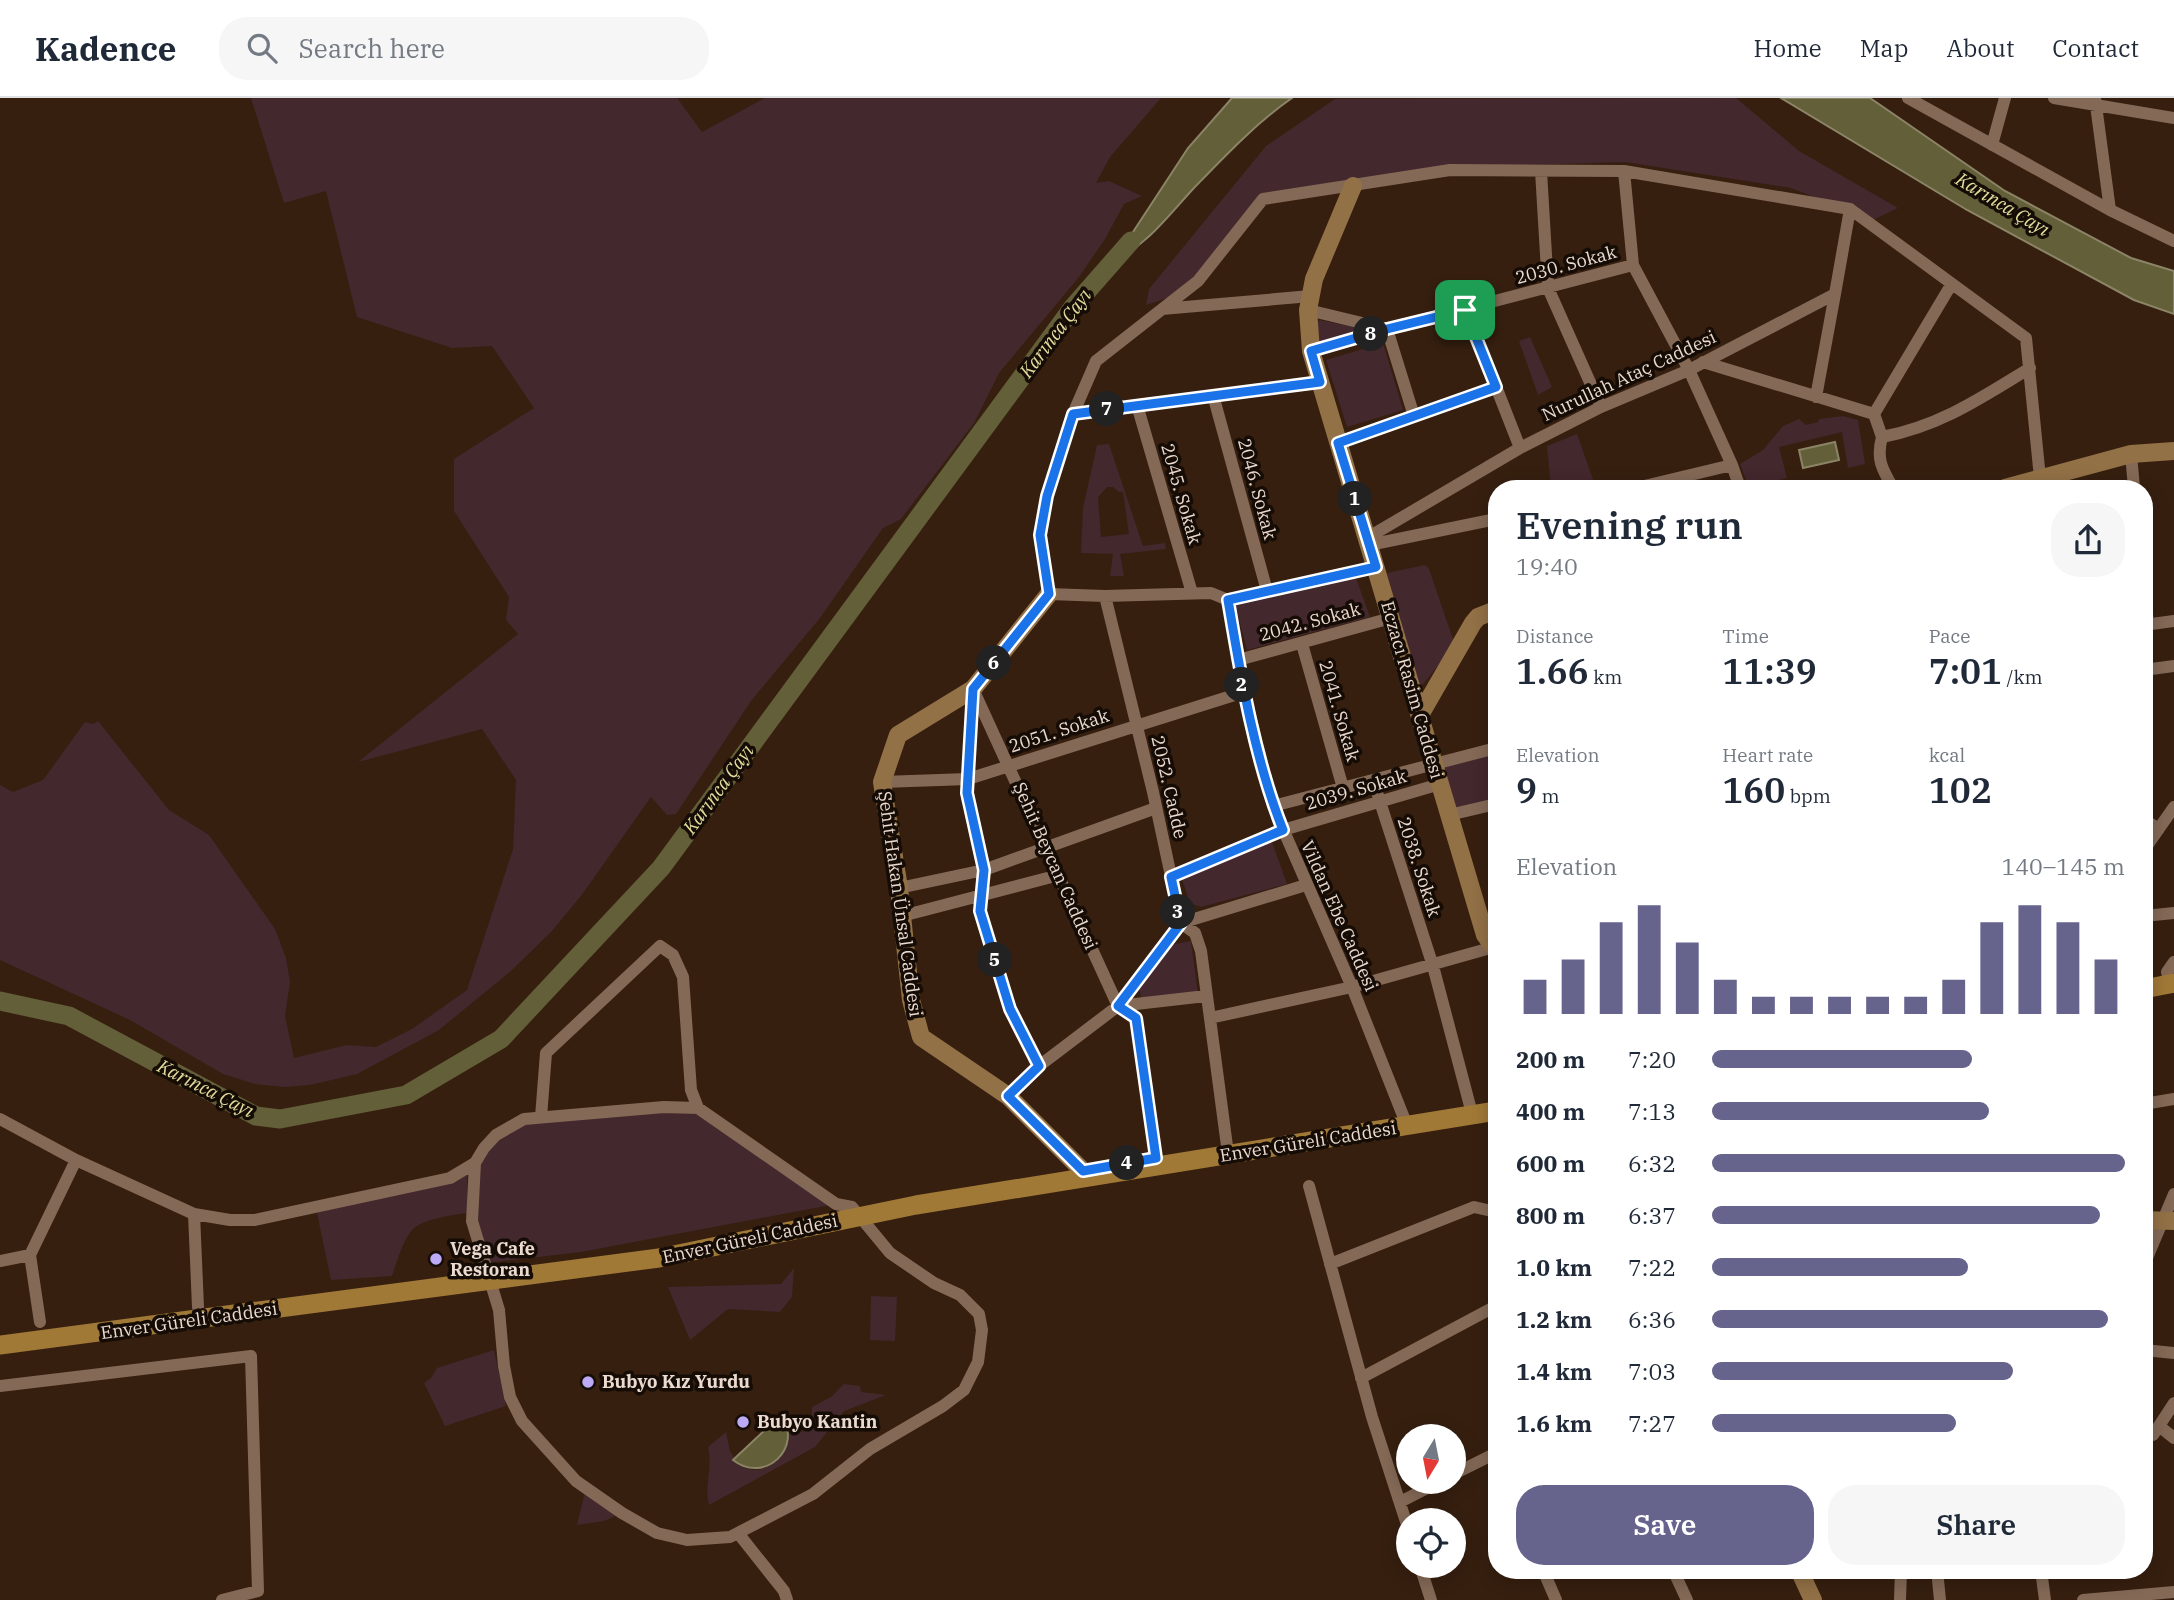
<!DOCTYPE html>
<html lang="en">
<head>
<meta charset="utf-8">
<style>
	:root { --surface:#fff; --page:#f6f6f7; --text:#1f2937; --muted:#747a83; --line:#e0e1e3; --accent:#66638d }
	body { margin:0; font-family:"IBM Plex Serif",serif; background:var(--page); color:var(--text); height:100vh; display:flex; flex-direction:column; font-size:26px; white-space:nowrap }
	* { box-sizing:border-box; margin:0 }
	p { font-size:23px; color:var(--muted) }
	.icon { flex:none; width:38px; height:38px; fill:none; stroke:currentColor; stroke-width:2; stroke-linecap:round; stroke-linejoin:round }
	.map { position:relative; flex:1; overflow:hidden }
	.drawer { position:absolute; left:1488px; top:382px; width:665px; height:1099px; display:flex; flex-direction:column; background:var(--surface); border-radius:28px; box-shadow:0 4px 18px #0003 }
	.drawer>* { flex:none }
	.needle { width:46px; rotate:190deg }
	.buttons { position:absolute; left:1396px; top:1326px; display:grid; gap:14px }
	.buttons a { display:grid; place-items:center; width:70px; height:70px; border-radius:50%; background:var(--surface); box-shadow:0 4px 18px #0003; font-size:35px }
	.pin { position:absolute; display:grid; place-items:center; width:60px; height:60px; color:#fff; margin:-30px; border-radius:14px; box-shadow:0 4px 10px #0006 }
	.km { position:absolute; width:35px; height:35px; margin:-18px; border-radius:50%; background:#222; color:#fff; font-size:19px; line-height:35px; text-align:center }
	.round { display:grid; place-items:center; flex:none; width:74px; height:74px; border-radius:28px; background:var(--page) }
	.head { display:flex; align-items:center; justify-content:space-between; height:119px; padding:0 28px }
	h1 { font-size:38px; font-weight:600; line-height:52px }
	.figures { display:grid; grid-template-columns:repeat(3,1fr); gap:10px; height:119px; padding:7px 28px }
	.figures div { display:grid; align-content:center }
	.figures b { font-size:35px; font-weight:600 }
	.figures small { font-size:19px; font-weight:400 }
	.figures p { font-size:19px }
	.chart { height:196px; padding:14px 28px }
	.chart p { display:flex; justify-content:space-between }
	.chart svg { width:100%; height:126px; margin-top:7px; stroke:var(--accent); stroke-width:6 }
	.cta { display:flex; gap:14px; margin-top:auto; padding:14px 28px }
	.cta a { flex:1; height:80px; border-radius:28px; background:var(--accent); color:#fff; font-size:28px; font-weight:600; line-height:80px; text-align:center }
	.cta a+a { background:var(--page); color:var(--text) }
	ul { padding:0 28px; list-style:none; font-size:23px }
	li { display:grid; grid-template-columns:112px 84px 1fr; align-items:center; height:52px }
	li i { height:18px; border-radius:9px; background:var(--accent) }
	header { display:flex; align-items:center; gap:42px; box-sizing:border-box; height:98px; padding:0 35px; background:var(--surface); border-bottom:2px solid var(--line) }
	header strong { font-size:33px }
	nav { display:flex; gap:38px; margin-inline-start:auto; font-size:24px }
	.search { width:490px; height:63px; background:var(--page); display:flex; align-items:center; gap:18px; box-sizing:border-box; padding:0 24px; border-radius:28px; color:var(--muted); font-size:26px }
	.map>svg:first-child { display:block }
</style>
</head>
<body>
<header>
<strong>Kadence</strong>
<div class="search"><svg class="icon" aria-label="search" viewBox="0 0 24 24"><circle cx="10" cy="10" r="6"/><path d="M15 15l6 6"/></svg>Search here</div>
<nav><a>Home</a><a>Map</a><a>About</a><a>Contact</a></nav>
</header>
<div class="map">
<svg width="2174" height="1502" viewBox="0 0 2174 1502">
	<rect width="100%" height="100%" fill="#361f0f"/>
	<!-- green -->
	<path fill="#43282d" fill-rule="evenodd" d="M251,0H677L702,34L765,0H1161L1110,59L1096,85L1109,83L1142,98L1124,106L1105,141L1079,179L999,275L974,325L901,421L883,430L820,520L751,603L676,716L667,717L651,699L581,798L551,834L511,873L439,932L357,976L310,987L284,989L255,986L223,976L130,922L0,862V687L13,694L43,682L85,624L93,626L98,623L169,712L209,737L275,831L286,860L290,884L285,918L294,960L347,947L376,949L412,931L467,892L513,751L516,682L482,631L358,664L518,536L506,522L509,499L454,413V361L534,310L492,248L452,250L357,219L326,93L284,105Z
		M1736,0L1799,53L1898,110L1873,122L1791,90L1625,64L1494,68L1260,102L1192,192L1146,207L1149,191L1266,48L1335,1Z
		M1319,222L1369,232L1320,244L1316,229Z
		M1530,239L1552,289L1538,297L1519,243Z
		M1383,245L1403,312L1347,329L1326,262Z
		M1843,318L1858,322L1865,366L1848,370L1842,334L1779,349L1787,380L1749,390L1740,366L1763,352L1783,328L1799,321L1806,327L1818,324L1819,321Z
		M1577,336L1596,390H1551L1547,348Z
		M1109,346L1143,448L1165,445L1166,451L1120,456L1124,478H1110L1113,456L1081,455L1083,410L1097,347ZM1107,389H1113L1119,394H1123L1129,436L1101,439L1098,399Z
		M1425,467L1429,471L1455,547L1423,586H1418L1387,475Z
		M1356,480L1370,519L1247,552L1235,506Z
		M1496,650V706L1449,717L1433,666Z
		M1271,741L1287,786L1201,809L1190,805L1182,781Z
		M1191,843L1198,896L1142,902L1137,883C1153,874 1160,863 1170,847Z
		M698,1010L831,1107L581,1154L486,1165L472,1123L475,1065L484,1050L524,1021Z
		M467,1071V1115C453,1117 423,1121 413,1131C402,1143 397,1164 392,1178L331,1182L317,1115Z
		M794,1170L792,1199L780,1214L728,1211L690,1242L668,1189L781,1186Z
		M871,1198L897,1199L895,1243L870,1242Z
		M494,1252L506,1308L445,1328L424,1285L431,1280L437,1270Z
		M844,1286L860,1288L861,1294L886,1297L844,1313L815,1349L709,1407C704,1388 713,1368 708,1349L726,1334L730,1353L734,1359L732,1362C758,1384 786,1366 789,1335L812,1332V1309L831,1299Z
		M586,1390L622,1415L604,1423L577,1427Z"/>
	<!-- water -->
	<path fill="#625f39" stroke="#8b8466" stroke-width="2" d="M1232,0H1292C1256,25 1224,59 1193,91C1168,118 1148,146 1114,163L1188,50Z
		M1781,0H1870L2005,93L2131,160L2174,173V216L2134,202L1967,112Z
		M1835,344L1839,362L1803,370L1799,352Z
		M781,1317C804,1349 765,1387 733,1362Z"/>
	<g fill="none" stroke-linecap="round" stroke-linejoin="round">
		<!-- river -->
		<path stroke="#625f39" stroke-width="19" d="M0,903L69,918L256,1018L280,1021L406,997L501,941L661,770L1074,208L1131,143"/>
		<!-- street -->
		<path stroke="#846956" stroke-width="12" d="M1908,0L2110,112L2174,143
			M2054,0L2174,20
			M2095,0L2110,112
			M1992,47L2005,0
			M1541,73L1548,190L1601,309
			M1624,73L1633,167L1689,272L1732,367L1740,390
			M1162,211L1311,198
			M1308,212L1387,231L1414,318
			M1466,212L1520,350
			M1311,253L1387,231L1633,167
			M1703,264L1874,316L1882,339C1940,328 1981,300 2030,270
			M1213,297L1267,493
			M1816,299L1835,196
			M1137,307L1192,495
			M1073,316L1320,284
			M1874,316L1951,187
			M1882,339C1876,361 1882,371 1893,390
			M1338,345L1496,289
			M2131,356L2134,390
			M1636,390L1732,367
			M1367,440L1520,350L1601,309L1689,272L1835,196L1850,111
			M1369,447L1496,421
			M1376,469L1228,502L1211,495L1105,498L1049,496L1040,437L1047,399L1073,316L1096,263L1198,183L1263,101L1450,72L1624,73L1850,111L2026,240L2040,380
			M2144,486L2148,526
			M1105,498L1153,694L1181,825L1195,835L1201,853L1227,1048
			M1228,502L1244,594L1273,708L1352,889L1404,1020
			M2144,527L2174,523
			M1302,546L1343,690
			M1238,562L1391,520
			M2144,572L2174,568
			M973,591L1118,908L1136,920L1156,1060
			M973,595L967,695L984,772L980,813L1010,911L1039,968
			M1373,682L1433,868L1470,1008
			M882,684L968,681L1244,594
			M1273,708L1496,650
			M1449,717L1496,706
			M2144,722L2159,731
			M2144,752L2174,709
			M1171,779L1283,732L1440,686
			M899,790L984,772L1156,710
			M902,818L1059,777
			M2144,818L2174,815
			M2174,864L2167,874L2170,886L2174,889
			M1118,908L1206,898
			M1210,920L1352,889L1494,849
			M1008,998L1039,968L1118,908L1181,825L1306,787
			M2144,1006L2174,1001
			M664,1009L698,1010L836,1106L852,1109L890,1155L934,1185L960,1197L979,1216L982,1232L978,1264L964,1292L943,1308L870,1351L813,1396L730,1439L687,1442L657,1435L622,1415L576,1383L522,1323L510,1299L504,1268L499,1212L472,1123L475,1065L484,1050L496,1037L524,1021Z
			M541,1019L546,955L660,848L673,857L683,879L691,992L698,1010
			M0,1021L76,1062L30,1157L40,1224
			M76,1062L194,1116L230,1122H255L450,1080L475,1065
			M1309,1088L1372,1319L1409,1433
			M194,1116L198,1209
			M0,1163L30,1157
			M1330,1166L1474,1109L1496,1114
			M2144,1167L2174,1096
			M2144,1252L2174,1255
			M1361,1280L1496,1208
			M0,1288L251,1258L258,1493L222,1502
			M2159,1328L2174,1340
			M2144,1335L2153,1337L2174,1305
			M1454,1376L1496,1355
			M1400,1404L1439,1384
			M738,1435L784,1493L787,1502
			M1420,1468L1431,1502
			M1543,1472L1556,1502
			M1673,1472L1687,1502
			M1937,1472L1940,1502
			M2041,1472L2045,1502
			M1900,1502L1901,1472
			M2083,1502L2174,1494"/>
		<!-- secondary -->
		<path stroke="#937147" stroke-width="18" d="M1353,88L1314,181L1308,212L1311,253L1485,837L1496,852
			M2005,390L2131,356L2174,353
			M1049,496L973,591L898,637L882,684L899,790L911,902L921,939L1008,998L1083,1073
			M1420,617L1473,525L1478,519L1496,512
			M2144,1122L2174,1123
			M1799,1472L1813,1502"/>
		<!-- primary -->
		<path stroke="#a17937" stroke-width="19" d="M2144,891L2174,885
			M0,1247L659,1160L916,1107L1496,1013"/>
	</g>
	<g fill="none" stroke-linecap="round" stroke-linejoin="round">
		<!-- route casing -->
		<g stroke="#fff" stroke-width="14">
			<path id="route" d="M1465,212L1496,289L1338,345L1376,469L1228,502C1241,579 1254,659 1283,732L1171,779L1181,825L1118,908L1136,920L1156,1060L1083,1073L1008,998L1039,968L1010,911L980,813L984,772L967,695L973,591L1049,496L1040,437L1047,398L1073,316L1320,284L1311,253L1387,231Z"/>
		</g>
		<!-- route -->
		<use href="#route" stroke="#1a73e8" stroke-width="9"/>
	</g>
	<!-- markers -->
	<g fill="#bcaaf6" stroke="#160c06" stroke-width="2.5">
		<circle cx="436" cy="1161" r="7"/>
		<circle cx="588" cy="1284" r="7"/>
		<circle cx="743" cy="1324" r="7"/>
	</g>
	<g text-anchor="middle" stroke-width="7" stroke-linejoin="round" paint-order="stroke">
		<!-- street labels -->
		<g font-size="18" fill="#eadad0" stroke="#160c06">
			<text transform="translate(1566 167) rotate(-15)" y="6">2030. Sokak</text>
			<text transform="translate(1629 278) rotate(-25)" y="6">Nurullah Ataç Caddesi</text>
			<text transform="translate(1257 391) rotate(75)" y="6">2046. Sokak</text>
			<text transform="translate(1181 396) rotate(74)" y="6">2045. Sokak</text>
			<text transform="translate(1310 524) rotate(-15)" y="6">2042. Sokak</text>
			<text transform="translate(1412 592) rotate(74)" y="6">Eczacı Rasim Caddesi</text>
			<text transform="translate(1339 613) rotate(74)" y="6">2041. Sokak</text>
			<text transform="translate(1059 633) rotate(-18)" y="6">2051. Sokak</text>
			<text transform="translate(1169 689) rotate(77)" y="6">2052. Cadde</text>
			<text transform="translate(1356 692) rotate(-16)" y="6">2039. Sokak</text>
			<text transform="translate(1055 768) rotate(66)" y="6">Şehit Beycan Caddesi</text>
			<text transform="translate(1419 769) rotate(72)" y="6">2038. Sokak</text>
			<text transform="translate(900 806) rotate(82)" y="6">Şehit Hakan Ünsal Caddesi</text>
			<text transform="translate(1339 818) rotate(66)" y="6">Vildan Ebe Caddesi</text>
			<text transform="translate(1308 1044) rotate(-9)" y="6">Enver Güreli Caddesi</text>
			<text transform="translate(750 1141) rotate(-12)" y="6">Enver Güreli Caddesi</text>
			<text transform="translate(189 1223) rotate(-8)" y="6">Enver Güreli Caddesi</text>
		</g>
		<!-- poi labels -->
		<g font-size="18" font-weight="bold" fill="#eadad0" stroke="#160c06" text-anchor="start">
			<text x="450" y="1157">Vega Cafe<tspan x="450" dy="21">Restoran</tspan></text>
			<text x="602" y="1290">Bubyo Kız Yurdu</text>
			<text x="757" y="1330">Bubyo Kantin</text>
		</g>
		<!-- water labels -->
		<g font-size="19" font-style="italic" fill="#e2dd9b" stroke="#160c06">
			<text transform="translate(2003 106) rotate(31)" y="7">Karınca Çayı</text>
			<text transform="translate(1055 235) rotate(-53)" y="7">Karınca Çayı</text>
			<text transform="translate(718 691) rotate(-54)" y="7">Karınca Çayı</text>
			<text transform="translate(206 990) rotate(27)" y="7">Karınca Çayı</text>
		</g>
	</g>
</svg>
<div class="buttons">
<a><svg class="needle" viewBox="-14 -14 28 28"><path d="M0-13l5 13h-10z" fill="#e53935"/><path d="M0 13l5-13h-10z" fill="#747a83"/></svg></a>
<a><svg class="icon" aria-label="locate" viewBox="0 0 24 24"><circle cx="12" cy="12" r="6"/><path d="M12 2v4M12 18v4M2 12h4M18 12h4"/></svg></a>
</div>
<div class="pin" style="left:1465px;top:212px;background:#1e9e55"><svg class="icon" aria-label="arrive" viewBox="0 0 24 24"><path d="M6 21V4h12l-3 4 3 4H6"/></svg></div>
<b class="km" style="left:1355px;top:401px">1</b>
<b class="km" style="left:1242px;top:587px">2</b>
<b class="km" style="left:1178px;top:814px">3</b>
<b class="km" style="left:1127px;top:1065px">4</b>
<b class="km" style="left:995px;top:862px">5</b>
<b class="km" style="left:994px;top:565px">6</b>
<b class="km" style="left:1107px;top:311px">7</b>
<b class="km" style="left:1371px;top:236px">8</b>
<section class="drawer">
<div class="head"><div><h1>Evening run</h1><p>19:40</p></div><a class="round"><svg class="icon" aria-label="share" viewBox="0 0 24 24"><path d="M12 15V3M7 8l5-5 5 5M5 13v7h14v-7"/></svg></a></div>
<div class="figures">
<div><p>Distance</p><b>1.66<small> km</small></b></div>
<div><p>Time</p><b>11:39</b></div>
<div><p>Pace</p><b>7:01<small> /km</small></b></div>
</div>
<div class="figures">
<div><p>Elevation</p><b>9<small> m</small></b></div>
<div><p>Heart rate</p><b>160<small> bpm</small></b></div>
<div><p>kcal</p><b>102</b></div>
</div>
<div class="chart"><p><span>Elevation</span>140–145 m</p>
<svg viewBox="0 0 160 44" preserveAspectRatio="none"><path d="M5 44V32M15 44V25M25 44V12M35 44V6M45 44V19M55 44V32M65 44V38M75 44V38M85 44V38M95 44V38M105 44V38M115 44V32M125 44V12M135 44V6M145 44V12M155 44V25"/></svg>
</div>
<ul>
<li><b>200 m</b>7:20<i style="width:63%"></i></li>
<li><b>400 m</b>7:13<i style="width:67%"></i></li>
<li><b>600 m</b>6:32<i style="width:100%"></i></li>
<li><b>800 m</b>6:37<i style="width:94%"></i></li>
<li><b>1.0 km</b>7:22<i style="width:62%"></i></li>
<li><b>1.2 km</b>6:36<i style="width:96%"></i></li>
<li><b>1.4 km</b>7:03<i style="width:73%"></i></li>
<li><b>1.6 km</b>7:27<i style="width:59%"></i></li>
</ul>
<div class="cta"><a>Save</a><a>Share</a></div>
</section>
</div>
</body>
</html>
